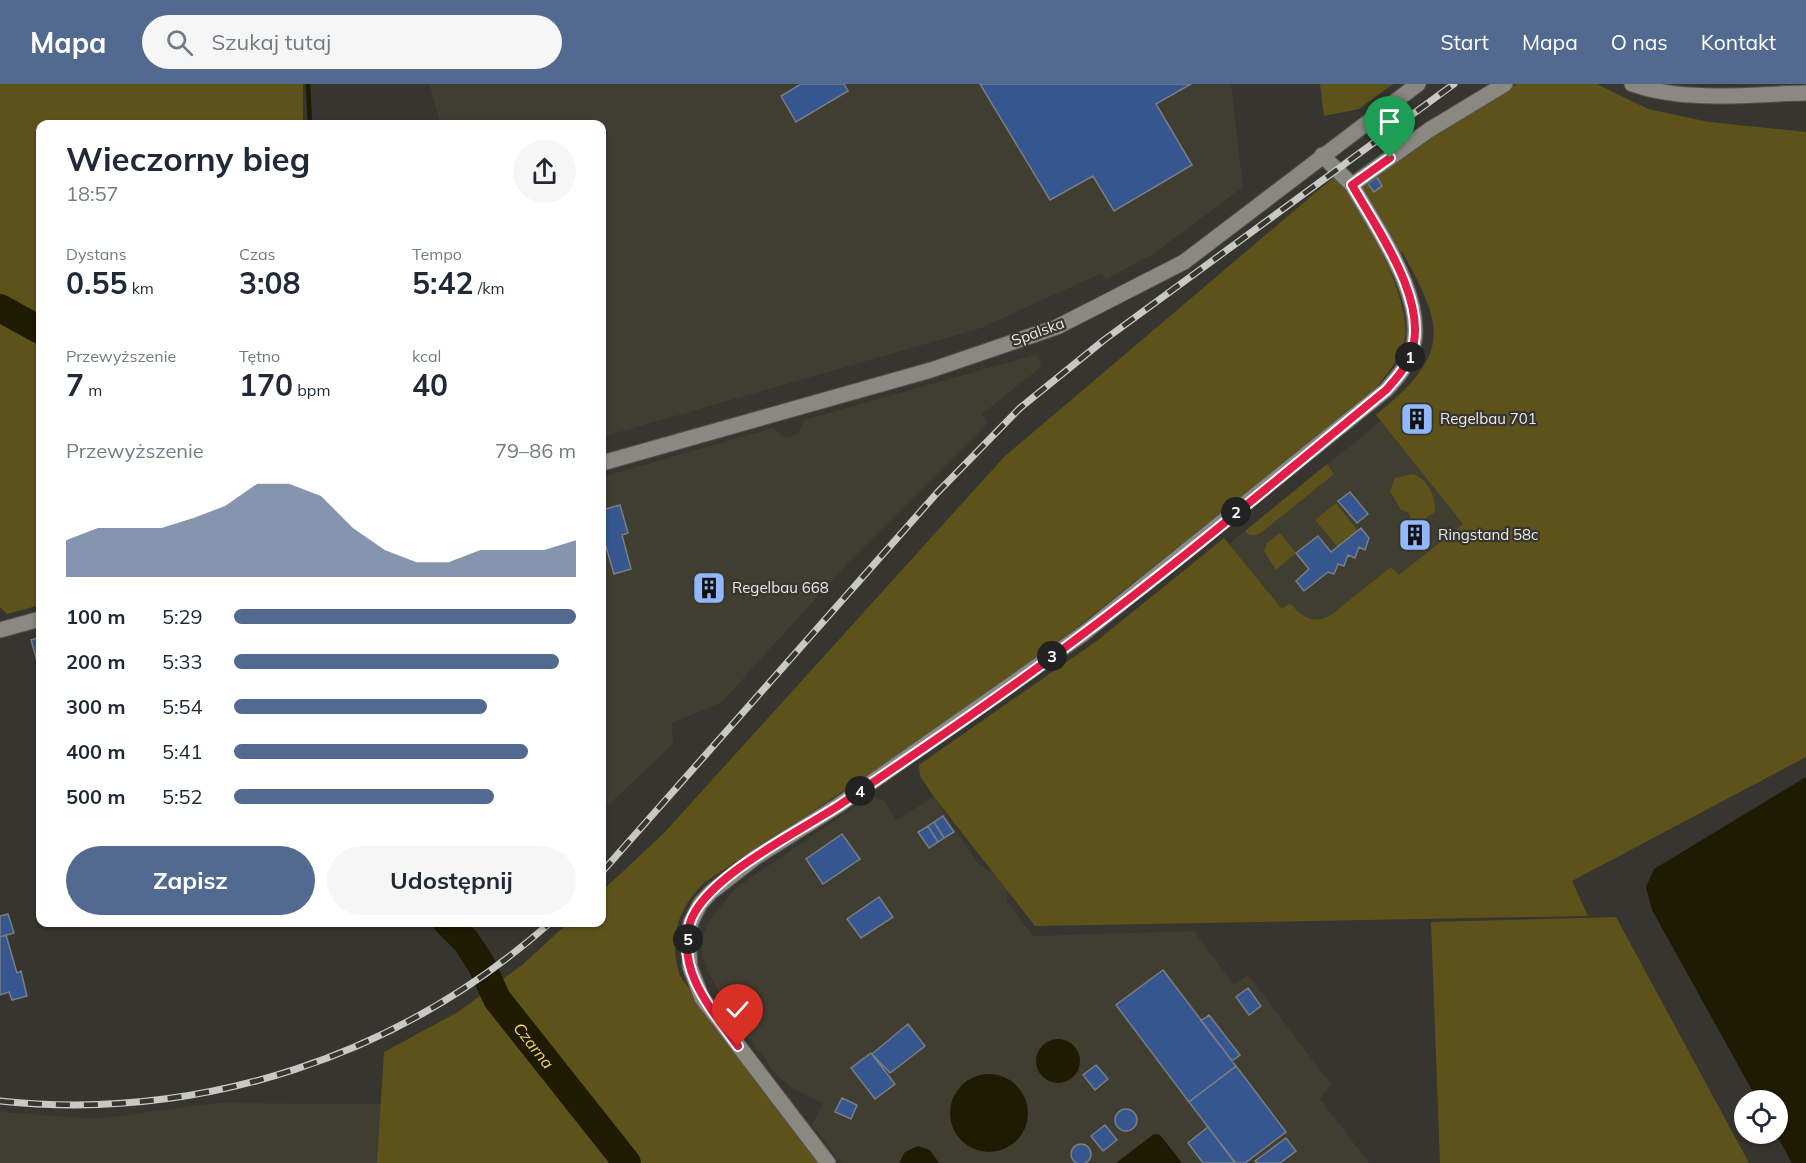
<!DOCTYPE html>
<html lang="pl">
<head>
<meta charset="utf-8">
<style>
	:root { --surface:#fff; --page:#f6f6f7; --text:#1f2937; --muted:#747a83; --accent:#526990 }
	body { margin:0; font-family:Mulish,sans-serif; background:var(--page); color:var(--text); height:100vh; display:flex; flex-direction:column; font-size:22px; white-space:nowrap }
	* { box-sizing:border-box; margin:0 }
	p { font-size:20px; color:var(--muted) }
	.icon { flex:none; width:33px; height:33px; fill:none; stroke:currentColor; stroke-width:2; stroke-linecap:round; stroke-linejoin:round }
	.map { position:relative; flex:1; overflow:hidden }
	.sheet { position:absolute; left:36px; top:36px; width:570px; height:807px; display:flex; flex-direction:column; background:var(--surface); border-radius:12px; box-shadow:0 2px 4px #0004 }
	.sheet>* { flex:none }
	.fabs { position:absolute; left:1734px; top:1006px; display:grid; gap:12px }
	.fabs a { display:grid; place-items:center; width:54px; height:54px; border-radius:50%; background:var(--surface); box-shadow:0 2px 4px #0004; font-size:30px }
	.pin { position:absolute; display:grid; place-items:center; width:51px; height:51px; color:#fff; margin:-62px -26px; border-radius:50% 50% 50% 0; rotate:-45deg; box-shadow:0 0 6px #0007 }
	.pin .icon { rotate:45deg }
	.km { position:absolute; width:30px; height:30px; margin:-15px; border-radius:50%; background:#222; color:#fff; font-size:16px; line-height:30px; text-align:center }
	.round { display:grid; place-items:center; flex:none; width:63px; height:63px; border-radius:32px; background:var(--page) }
	.summary { display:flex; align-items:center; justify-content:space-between; height:102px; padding:0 30px }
	h1 { font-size:33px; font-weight:700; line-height:45px }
	.figures { display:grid; grid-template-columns:repeat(3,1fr); gap:9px; height:102px; padding:6px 30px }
	.figures div { display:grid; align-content:center }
	.figures b { font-size:30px; font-weight:700 }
	.figures small { font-size:16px; font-weight:400 }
	.figures p { font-size:16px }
	.chart { height:168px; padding:12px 30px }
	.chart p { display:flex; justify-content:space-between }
	.chart svg { width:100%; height:108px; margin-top:6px; fill:var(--accent); opacity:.7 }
	.action { display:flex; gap:12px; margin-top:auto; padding:12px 30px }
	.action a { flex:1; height:69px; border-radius:36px; background:var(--accent); color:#fff; font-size:24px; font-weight:700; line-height:69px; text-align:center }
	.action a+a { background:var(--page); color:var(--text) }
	ul { padding:0 30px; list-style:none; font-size:20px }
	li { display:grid; grid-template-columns:96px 72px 1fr; align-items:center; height:45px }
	li i { height:15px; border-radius:8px; background:var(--accent) }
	header { display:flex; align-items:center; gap:36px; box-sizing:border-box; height:84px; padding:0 30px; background:var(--accent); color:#fff }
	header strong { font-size:28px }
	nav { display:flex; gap:33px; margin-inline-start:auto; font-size:21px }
	.search { width:420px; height:54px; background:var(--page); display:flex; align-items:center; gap:15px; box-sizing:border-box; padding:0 21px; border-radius:33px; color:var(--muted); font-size:22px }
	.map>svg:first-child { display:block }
</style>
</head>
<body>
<header>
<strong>Mapa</strong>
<div class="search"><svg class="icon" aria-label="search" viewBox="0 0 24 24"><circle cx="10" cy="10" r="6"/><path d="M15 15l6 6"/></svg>Szukaj tutaj</div>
<nav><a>Start</a><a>Mapa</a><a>O nas</a><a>Kontakt</a></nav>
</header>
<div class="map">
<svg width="1806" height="1079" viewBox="0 0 1806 1079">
	<rect width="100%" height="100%" fill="#37352f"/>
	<!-- built -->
	<path fill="#403d31" d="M429,0H1231L1243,103L1153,170L1106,195L1102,189L981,244L602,353V40H441Z
		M1037,270L1042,282L982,330L988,339L848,479L722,618L672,639L673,660L602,727V393L773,344L786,354L798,350L804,336Z
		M1381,337L1463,440L1312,562L1229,460Z
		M872,711L884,717L896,736L934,713L977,778L990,788L1008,794L1007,817L1033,852L1194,847L1234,901L1248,891L1331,1000L1320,1015L1369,1079H841L812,1041L823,1019L792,1004L777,992L728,925L709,890L702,871V854L709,836L737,803Z
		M217,1019L383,1020L378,1079H0V1028L97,1035Z"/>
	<!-- green -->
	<path fill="#5e521b" d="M0,0H303V40H40V521L7,530L0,523Z
		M1320,0H1393L1359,25L1324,32Z
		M1517,0H1597L1648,25L1709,38L1806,48V673L1572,797L1588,832L1035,842L934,713L920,692L919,681L1098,556L1224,454L1282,525L1290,519C1302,533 1313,541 1331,531L1391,483L1399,491L1463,440L1376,331C1449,271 1447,247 1402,168L1399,169L1361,101L1432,52Z
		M1334,93C1362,122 1411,214 1405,254C1402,274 1385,293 1372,308L1055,561L878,684L704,799C677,825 668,856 680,892L820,1079H377L384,968L458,928L522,881L568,839L602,838V807L664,749L1005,372Z
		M1327,380L1334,390L1262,448C1255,452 1250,453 1245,447Z
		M1412,390C1427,393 1436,414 1435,428L1427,433L1425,438L1420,441L1413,439L1408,428L1401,426L1390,407L1395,394Z
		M1336,419L1358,447L1338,463L1315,436Z
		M1280,449L1296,469L1276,486L1264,467L1267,459Z
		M1616,833L1749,1079H1440L1431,838Z"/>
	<!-- water -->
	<path fill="#1f1a02" d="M1806,693V1079H1792L1776,1050L1778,1017H1758L1652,826L1646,803L1654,785Z
		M1036 977a22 22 0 1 1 44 0a22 22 0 1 1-44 0Z
		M950 1029a39 39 0 1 1 78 0a39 39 0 1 1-78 0Z
		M1154,1050L1160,1051L1182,1079H1116Z
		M918,1062L930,1066L939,1079H899L905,1068Z"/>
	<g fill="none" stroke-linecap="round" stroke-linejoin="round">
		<!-- stream -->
		<path stroke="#1f1a02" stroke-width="4.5" d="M308,0L310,40"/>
		<!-- river -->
		<g stroke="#1f1a02" stroke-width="28">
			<path d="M0,224L40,246"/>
			<path id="s1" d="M447,838L466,857L481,880L497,915L627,1079"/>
		</g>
	</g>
	<!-- building -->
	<path fill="#365690" stroke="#7a7e84" stroke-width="1.5" d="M801,0H844L848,7L796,38L781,12Z
		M980,0H1191L1156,20L1192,81L1114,127L1093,92L1050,116Z
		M1377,93L1382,102L1374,108L1368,100Z
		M1402,327H1432V344L1402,343Z
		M1350,408L1368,430L1357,439L1338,417Z
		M620,421L628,449L622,451L631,485L614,490L604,456L602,457V426Z
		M1361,444L1369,454L1365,466L1359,463L1355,474L1348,471L1344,482L1338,480L1334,490L1328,488L1304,507L1296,497L1309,485L1296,469L1318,452L1331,468Z
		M712,489L721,513L706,519L696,496Z
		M40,553V576L37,577L31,556Z
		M943,732L954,748L944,754L934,738Z
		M934,738L944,754L938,758L928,742Z
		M928,742L938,758L929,764L918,748Z
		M842,750L860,775L823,800L806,775Z
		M879,813L893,833L861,854L847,835Z
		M8,830L14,849L0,853V832Z
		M6,851L17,889L21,887L27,912L12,916L9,908L0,911V853Z
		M1163,886L1236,982L1189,1018L1116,921Z
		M1248,904L1261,922L1249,931L1236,913Z
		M1209,931L1240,971L1232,977L1201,937Z
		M908,940L925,962L890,989L872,970Z
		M871,969L895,1000L875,1015L851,984Z
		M1096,981L1108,995L1095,1006L1083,991Z
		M1236,982L1286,1048L1245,1079H1235L1189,1018Z
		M842,1014L857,1021L851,1035L835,1028Z
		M1115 1036a11 11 0 1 1 22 0a11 11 0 1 1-22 0Z
		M1105,1041L1117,1056L1103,1067L1091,1052Z
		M1208,1043L1235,1078L1233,1079H1203L1188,1059Z
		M1286,1054L1296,1067L1280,1079H1257L1255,1077Z
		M1071 1070a10 10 0 1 1 20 0a10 10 0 1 1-20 0Z"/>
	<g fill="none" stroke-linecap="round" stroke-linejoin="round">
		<!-- minor casing -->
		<g stroke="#53534d" stroke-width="17">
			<path id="minor" d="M1632,0C1685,19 1750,10 1806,9
				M1322,71L1352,101L1429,46L1505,0
				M828,1079L702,914L690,883L688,852L691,838L700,820L711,808L756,773L839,721L1083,550L1386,306C1395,296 1405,285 1410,272C1432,221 1377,145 1352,101"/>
		</g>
		<!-- tertiary casing -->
		<g stroke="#53534d" stroke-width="17">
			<path id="tertiary" d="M602,379L931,286L1057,243L1184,178L1418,0
				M0,546L40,535"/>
		</g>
		<!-- minor -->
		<use href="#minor" stroke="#898881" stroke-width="15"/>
		<!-- tertiary -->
		<use href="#tertiary" stroke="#898881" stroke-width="15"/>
		<!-- rail casing -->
		<g stroke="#c8c8c4" stroke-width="7">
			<path id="rail" d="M602,788L937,409L1020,324L1104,256L1454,0
				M0,1017C201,1038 400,972 551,838"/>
		</g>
		<!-- rail -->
		<use href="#rail" stroke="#37352f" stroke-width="4.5" stroke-dasharray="14" stroke-linecap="butt"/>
	</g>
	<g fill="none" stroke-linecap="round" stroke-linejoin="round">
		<!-- route casing -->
		<g stroke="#fff" stroke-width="12">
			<path id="route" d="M738,962C712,926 676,887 690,839C704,793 801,747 841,720C922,665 1005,609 1083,550C1187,472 1286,388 1386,306C1395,296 1405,285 1410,272C1432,221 1377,145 1352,101L1390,74"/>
		</g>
		<!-- route -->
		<use href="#route" stroke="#e11d48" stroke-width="8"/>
	</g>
	<!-- icons -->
	<defs>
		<g id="building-square" transform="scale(1.725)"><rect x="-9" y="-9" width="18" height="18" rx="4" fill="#91b8fd" stroke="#37352f"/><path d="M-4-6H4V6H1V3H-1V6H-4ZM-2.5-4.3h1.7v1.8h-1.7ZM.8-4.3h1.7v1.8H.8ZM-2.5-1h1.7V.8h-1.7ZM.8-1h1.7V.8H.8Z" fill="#111"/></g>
	</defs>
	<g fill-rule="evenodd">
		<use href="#building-square" x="1417" y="335"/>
		<use href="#building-square" x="1415" y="451"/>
		<use href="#building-square" x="709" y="504"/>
	</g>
	<g text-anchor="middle" stroke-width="4.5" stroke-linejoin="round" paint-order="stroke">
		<!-- street labels -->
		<g font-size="15" fill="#ebebe7" stroke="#37352f">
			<text transform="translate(1038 248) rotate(-20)" y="5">Spalska</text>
		</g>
		<!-- poi labels -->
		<g font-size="15" fill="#ebebe7" stroke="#37352f" text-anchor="start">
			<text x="1440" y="340">Regelbau 701</text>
			<text x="1438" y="456">Ringstand 58c</text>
			<text x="732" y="509">Regelbau 668</text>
		</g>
		<!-- water labels -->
		<g font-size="16" font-style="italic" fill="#f1d86a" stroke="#37352f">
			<text dy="6" stroke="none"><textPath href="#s1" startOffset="152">Czarna</textPath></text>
		</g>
	</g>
</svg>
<div class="fabs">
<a><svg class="icon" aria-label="locate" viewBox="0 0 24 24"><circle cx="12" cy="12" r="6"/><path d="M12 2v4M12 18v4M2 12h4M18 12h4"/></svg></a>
</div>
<div class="pin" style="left:1390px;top:74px;background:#1e9e55"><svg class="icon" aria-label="arrive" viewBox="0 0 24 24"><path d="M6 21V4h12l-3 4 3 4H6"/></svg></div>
<div class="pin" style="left:738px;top:962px;background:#d93025"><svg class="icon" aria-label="check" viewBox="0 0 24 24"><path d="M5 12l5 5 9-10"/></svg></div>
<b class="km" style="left:1410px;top:273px">1</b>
<b class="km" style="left:1236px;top:428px">2</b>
<b class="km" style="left:1052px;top:572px">3</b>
<b class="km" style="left:860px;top:707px">4</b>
<b class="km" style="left:688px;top:855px">5</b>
<section class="sheet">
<div class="summary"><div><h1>Wieczorny bieg</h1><p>18:57</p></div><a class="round"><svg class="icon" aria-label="share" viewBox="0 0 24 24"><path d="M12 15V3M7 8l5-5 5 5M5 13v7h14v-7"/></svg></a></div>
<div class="figures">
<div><p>Dystans</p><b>0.55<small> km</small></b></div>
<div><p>Czas</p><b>3:08</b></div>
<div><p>Tempo</p><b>5:42<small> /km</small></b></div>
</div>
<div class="figures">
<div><p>Przewyższenie</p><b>7<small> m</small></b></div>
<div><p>Tętno</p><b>170<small> bpm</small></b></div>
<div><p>kcal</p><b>40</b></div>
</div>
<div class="chart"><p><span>Przewyższenie</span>79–86 m</p>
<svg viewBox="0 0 160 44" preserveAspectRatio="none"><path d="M0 44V29L10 24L20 24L30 24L40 20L50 15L60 6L70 6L80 11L90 24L100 33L110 38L120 38L130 33L140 33L150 33L160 29V44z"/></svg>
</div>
<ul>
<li><b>100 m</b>5:29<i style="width:100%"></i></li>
<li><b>200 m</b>5:33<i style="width:95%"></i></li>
<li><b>300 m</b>5:54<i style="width:74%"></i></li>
<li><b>400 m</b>5:41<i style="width:86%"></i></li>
<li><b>500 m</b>5:52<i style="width:76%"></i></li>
</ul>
<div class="action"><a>Zapisz</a><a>Udostępnij</a></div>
</section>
</div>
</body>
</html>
